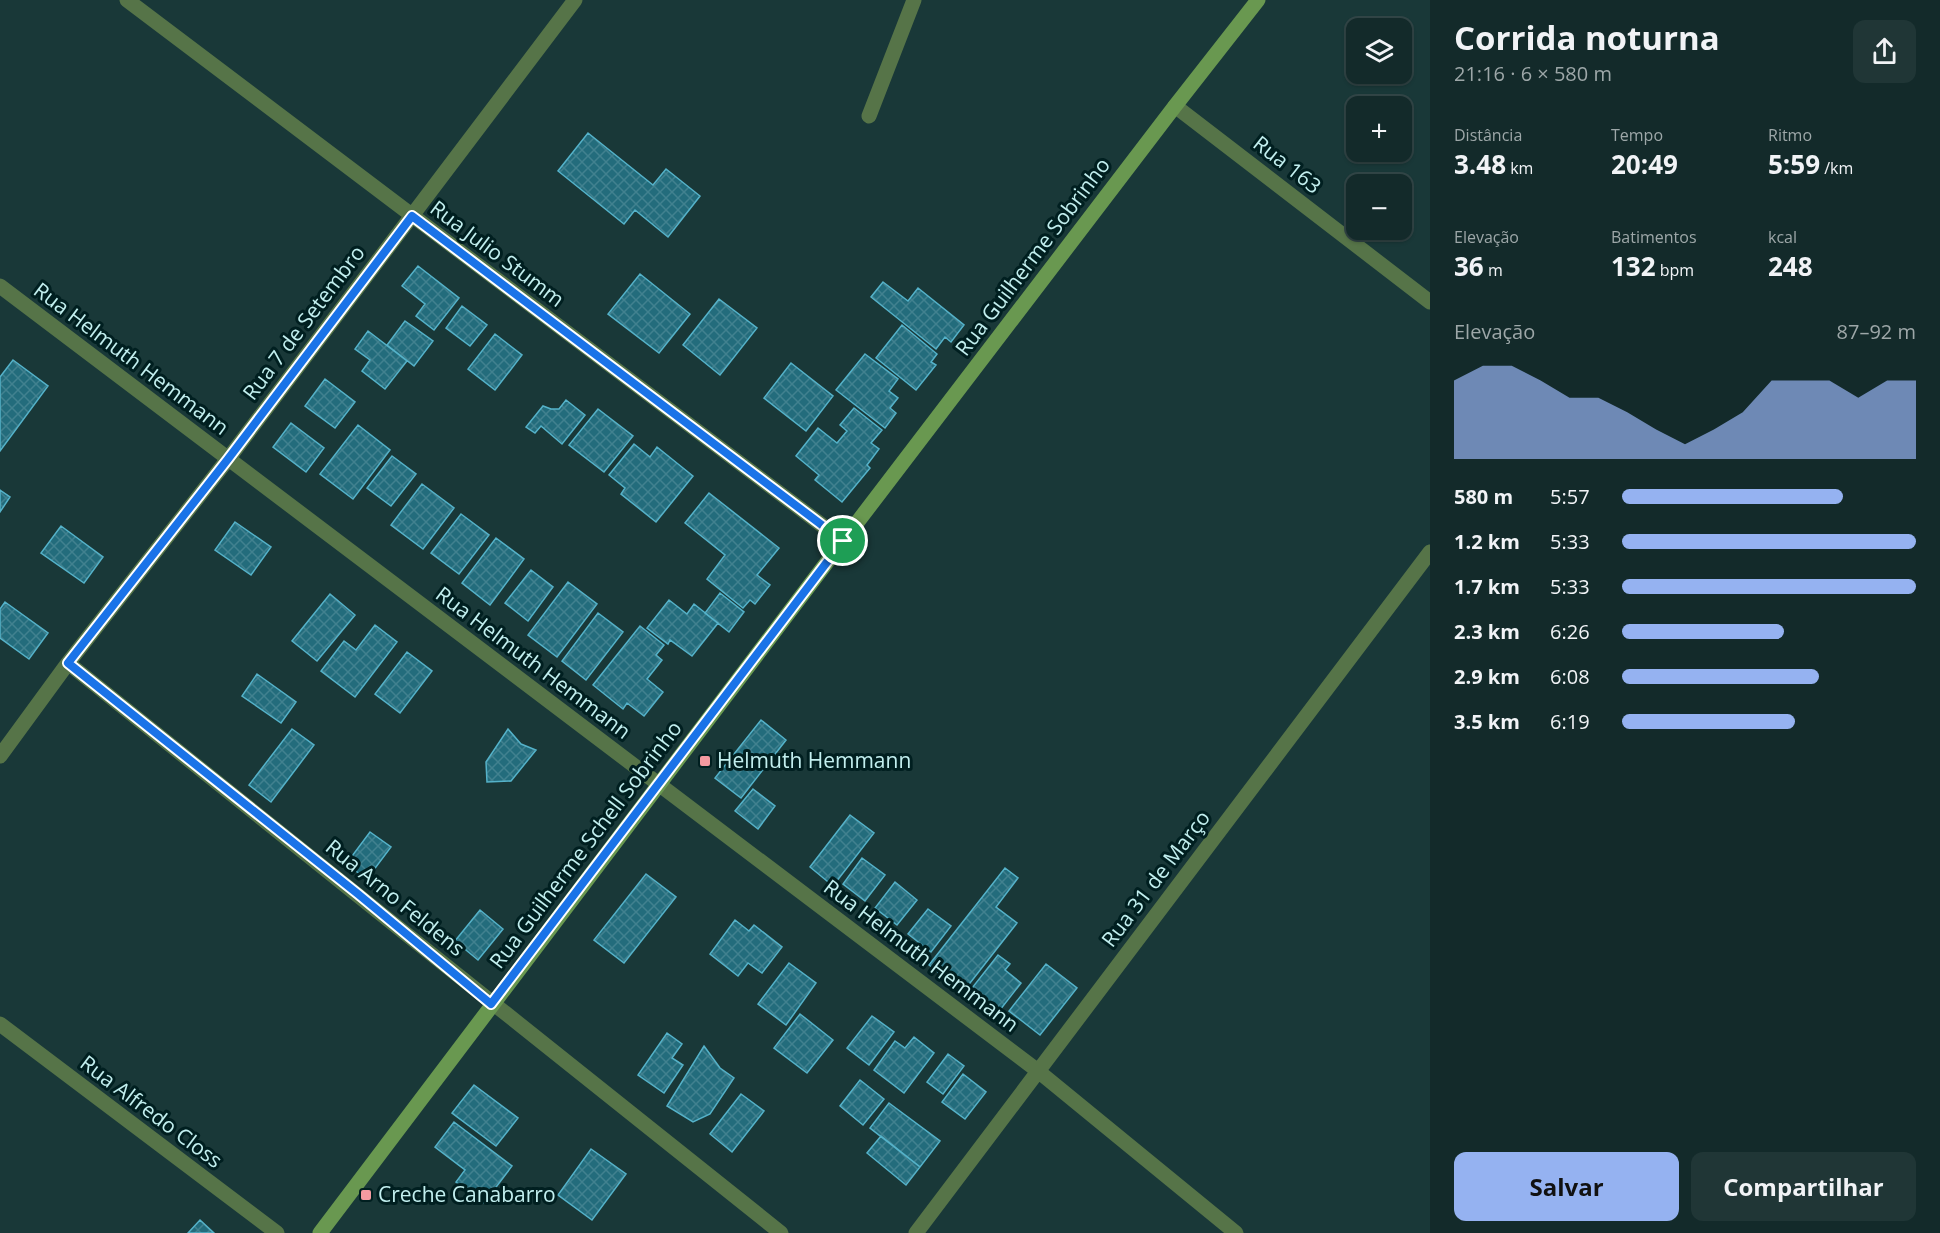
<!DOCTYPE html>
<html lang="pt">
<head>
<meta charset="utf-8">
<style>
	:root { --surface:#132a2a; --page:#203636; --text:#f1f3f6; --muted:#9da7a8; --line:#324647; --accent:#95b2f1 }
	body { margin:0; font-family:"Open Sans",sans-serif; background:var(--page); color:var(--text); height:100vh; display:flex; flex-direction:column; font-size:22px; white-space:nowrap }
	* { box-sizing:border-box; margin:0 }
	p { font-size:20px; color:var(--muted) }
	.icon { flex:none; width:33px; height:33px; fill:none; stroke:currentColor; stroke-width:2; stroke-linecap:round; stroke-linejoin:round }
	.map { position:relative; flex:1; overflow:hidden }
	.side { display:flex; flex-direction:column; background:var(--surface); width:510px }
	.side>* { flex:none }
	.tools { position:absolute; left:1346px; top:18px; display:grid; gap:12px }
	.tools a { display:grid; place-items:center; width:66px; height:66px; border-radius:12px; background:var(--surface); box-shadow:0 2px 4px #0004,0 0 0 2px var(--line); font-size:30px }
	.pin { position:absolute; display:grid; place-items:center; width:51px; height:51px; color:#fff; margin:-26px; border:3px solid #fff; border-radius:50%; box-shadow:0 2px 6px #0007 }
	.round { display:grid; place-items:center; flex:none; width:63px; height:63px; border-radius:12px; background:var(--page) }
	.overview { display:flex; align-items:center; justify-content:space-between; height:102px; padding:0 24px }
	h1 { font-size:33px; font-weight:700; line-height:45px }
	.figures { display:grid; grid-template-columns:repeat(3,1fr); gap:9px; height:102px; padding:6px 24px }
	.figures div { display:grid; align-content:center }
	.figures b { font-size:26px; font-weight:700 }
	.figures small { font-size:16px; font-weight:400 }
	.figures p { font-size:16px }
	.chart { height:168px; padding:12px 24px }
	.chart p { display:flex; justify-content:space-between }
	.chart svg { width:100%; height:108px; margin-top:6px; fill:var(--accent); opacity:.7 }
	.cta { display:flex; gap:12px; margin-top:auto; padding:12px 24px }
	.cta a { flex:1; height:69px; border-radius:12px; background:var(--accent); color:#111; font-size:24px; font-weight:700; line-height:69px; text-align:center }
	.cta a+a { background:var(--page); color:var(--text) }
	ul { padding:0 24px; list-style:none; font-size:20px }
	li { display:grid; grid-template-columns:96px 72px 1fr; align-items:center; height:45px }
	li i { height:15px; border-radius:8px; background:var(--accent) }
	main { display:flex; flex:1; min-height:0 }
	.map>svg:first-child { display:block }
</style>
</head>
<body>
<main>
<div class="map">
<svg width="1430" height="1233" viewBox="0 0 1430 1233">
	<defs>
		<pattern id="building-cross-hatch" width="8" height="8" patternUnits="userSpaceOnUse" patternTransform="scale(1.5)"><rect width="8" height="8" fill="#236c7c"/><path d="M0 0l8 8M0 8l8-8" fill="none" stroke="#41818f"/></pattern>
	</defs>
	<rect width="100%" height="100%" fill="#193838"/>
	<!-- building -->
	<path fill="url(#building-cross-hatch)" stroke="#55b2c9" stroke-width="1.5" d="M588,133L653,185L666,169L700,196L668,237L635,210L624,224L558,171Z
		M418,266L459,298L434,330L416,316L425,304L402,286Z
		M640,274L690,314L659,353L608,314Z
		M883,282L908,301L918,288L964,325L951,342L945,337L936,349L871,297Z
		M719,299L757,328L720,375L683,345Z
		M462,306L487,325L470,346L446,328Z
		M405,321L433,341L414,366L387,345Z
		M902,325L937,354L931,362L936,365L916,390L876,358Z
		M368,331L407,361L385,389L362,371L370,360L355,349Z
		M495,334L522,355L495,390L468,369Z
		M865,354L898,379L889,391L898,398L890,408L896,413L885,428L836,390Z
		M13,360L48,386L0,451V377Z
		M791,363L833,396L806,431L764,398Z
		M325,379L355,402L335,428L305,406Z
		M566,400L585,415L562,444L541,426L535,433L526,427L543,406L551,409H559Z
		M854,408L882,430L871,443L879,449L867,465L870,468L842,502L815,480L819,475L796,456L818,428L837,443L847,431L840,425Z
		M598,409L633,436L604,472L569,445Z
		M291,423L324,448L306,472L273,447Z
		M358,425L390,450L353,499L320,474Z
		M634,444L650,457L657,447L693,476L656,522L621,494L625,488L609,475Z
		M392,456L416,474L391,506L367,488Z
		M422,484L454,508L423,549L391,525Z
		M0,490L10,497L0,512Z
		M709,493L779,548L757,575L770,585L755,604L750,600L743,608L707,579L725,555L685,523Z
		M461,514L489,535L459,574L431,553Z
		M235,522L271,547L251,575L215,550Z
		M61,526L103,557L84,583L41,553Z
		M496,538L524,559L490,605L462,583Z
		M531,570L553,587L528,621L505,603Z
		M568,582L597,604L557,657L528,635Z
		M720,593L744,612L729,632L705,613Z
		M330,594L355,615L317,661L292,641Z
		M669,600L687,614L694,604L718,623L692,656L670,640L668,644L647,628Z
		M5,602L48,633L29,659L0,638V609Z
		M598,613L623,632L586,680L562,661Z
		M375,625L397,642L355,697L321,671L344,641L356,650Z
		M640,626L664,645L656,655L662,660L647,679L663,692L644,716L627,703L623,709L593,685Z
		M407,652L432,671L400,713L375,694Z
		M257,674L296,702L281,723L242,696Z
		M761,720L786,740L741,798L715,778Z
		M292,729L314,745L271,802L249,785Z
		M508,729L521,744L536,750L511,781L487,782L486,762Z
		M753,789L775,806L758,829L735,811Z
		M850,815L874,833L833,886L810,867Z
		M370,832L391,847L367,879L346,864Z
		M862,858L885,875L865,901L843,884Z
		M1005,868L1018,878L996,907L1017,923L963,992L929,965Z
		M646,874L676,897L624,963L594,940Z
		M895,882L917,900L897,925L875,908Z
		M928,909L951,926L931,952L908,934Z
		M480,910L503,929L478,960L455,941Z
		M735,920L749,931L754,925L782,947L762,973L748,963L738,976L710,954Z
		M998,955L1010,964L1005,970L1021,983L1000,1010L972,988Z
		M789,963L816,983L786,1025L758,1004Z
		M1046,964L1077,988L1040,1035L1009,1011Z
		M800,1014L833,1040L807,1073L774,1048Z
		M872,1016L894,1032L869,1065L847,1048Z
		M667,1033L682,1044L672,1058L683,1065L664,1093L638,1075Z
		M914,1037L934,1053L904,1093L874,1070L895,1041L905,1048Z
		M704,1046L720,1068L734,1078L710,1114L693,1122L667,1106Z
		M948,1054L964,1066L943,1094L927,1082Z
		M963,1074L986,1092L965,1119L942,1102Z
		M860,1080L884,1099L863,1125L840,1106Z
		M474,1085L518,1118L496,1146L452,1113Z
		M741,1094L764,1111L732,1152L710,1134Z
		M889,1103L940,1141L920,1167L870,1128Z
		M454,1122L512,1166L484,1203L456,1182L465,1170L435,1147Z
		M881,1136L920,1167L906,1185L867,1153Z
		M591,1149L626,1174L592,1220L558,1195Z
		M200,1220L214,1233H188Z"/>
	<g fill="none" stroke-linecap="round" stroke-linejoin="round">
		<!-- street -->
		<path stroke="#567448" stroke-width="15" d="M127,0L843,541
			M1175,106L1430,302
			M869,116L914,0
			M0,286L1038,1071L1236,1233
			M68,663C306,853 542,1044 781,1233
			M0,756L68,663L228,459L575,0
			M0,1024L277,1233
			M916,1233L1430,552"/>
		<!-- secondary -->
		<path stroke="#699850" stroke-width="15" d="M320,1233L843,541L1175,106L1258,0"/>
	</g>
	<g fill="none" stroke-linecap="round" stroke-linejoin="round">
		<!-- route casing -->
		<g stroke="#fff" stroke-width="12">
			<path id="route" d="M412,216L843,541L491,1004L358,894L68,663L228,459Z"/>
		</g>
		<!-- route -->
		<use href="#route" stroke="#1a73e8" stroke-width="8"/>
	</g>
	<!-- markers -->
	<g fill="#f49aa0" stroke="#001f20" stroke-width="2">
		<rect x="699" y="755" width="12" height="12" rx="3"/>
		<rect x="360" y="1189" width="12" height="12" rx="3"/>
	</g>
	<g text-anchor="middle" stroke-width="6" stroke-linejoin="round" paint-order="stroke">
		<!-- street labels -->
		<g font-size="21" fill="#c2efef" stroke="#001f20">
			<text transform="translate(1287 165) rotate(38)" y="7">Rua 163</text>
			<text transform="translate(497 254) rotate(37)" y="7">Rua Julio Stumm</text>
			<text transform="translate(1033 257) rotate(-53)" y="7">Rua Guilherme Sobrinho</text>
			<text transform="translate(304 323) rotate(-53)" y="7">Rua 7 de Setembro</text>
			<text transform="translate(131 359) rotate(37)" y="7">Rua Helmuth Hemmann</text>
			<text transform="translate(533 663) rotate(37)" y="7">Rua Helmuth Hemmann</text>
			<text transform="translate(586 845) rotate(-53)" y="7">Rua Guilherme Schell Sobrinho</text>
			<text transform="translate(1156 879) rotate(-53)" y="7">Rua 31 de Março</text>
			<text transform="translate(395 898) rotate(39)" y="7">Rua Arno Feldens</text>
			<text transform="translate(921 956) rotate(37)" y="7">Rua Helmuth Hemmann</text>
			<text transform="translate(151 1112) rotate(37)" y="7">Rua Alfredo Closs</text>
		</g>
		<!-- poi labels -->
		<g font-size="21" fill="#c2efef" stroke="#001f20" text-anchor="start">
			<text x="717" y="768">Helmuth Hemmann</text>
			<text x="378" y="1202">Creche Canabarro</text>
		</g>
	</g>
</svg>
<div class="tools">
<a><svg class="icon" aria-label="layers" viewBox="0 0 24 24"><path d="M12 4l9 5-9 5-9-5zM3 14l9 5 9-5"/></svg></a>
<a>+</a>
<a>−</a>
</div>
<div class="pin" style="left:843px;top:541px;background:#1e9e55"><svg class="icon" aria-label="arrive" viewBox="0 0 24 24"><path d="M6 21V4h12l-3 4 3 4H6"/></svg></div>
</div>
<section class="side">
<div class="overview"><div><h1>Corrida noturna</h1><p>21:16 · 6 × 580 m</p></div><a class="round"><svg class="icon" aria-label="share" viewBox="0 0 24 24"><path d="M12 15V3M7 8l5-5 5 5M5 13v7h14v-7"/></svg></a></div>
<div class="figures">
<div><p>Distância</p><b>3.48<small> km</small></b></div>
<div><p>Tempo</p><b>20:49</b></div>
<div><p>Ritmo</p><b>5:59<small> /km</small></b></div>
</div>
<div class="figures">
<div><p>Elevação</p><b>36<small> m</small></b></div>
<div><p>Batimentos</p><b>132<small> bpm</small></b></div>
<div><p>kcal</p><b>248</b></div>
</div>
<div class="chart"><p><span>Elevação</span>87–92 m</p>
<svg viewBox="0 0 160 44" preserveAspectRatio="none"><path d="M0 44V12L10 6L20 6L30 12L40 19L50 19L60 25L70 32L80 38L90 32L100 25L110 12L120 12L130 12L140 19L150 12L160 12V44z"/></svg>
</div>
<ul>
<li><b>580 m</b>5:57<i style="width:75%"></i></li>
<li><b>1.2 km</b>5:33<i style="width:100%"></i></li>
<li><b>1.7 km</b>5:33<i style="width:100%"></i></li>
<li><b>2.3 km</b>6:26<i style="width:55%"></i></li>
<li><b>2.9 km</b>6:08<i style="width:67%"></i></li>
<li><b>3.5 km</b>6:19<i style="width:59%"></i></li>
</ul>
<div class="cta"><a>Salvar</a><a>Compartilhar</a></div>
</section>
</main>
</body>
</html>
